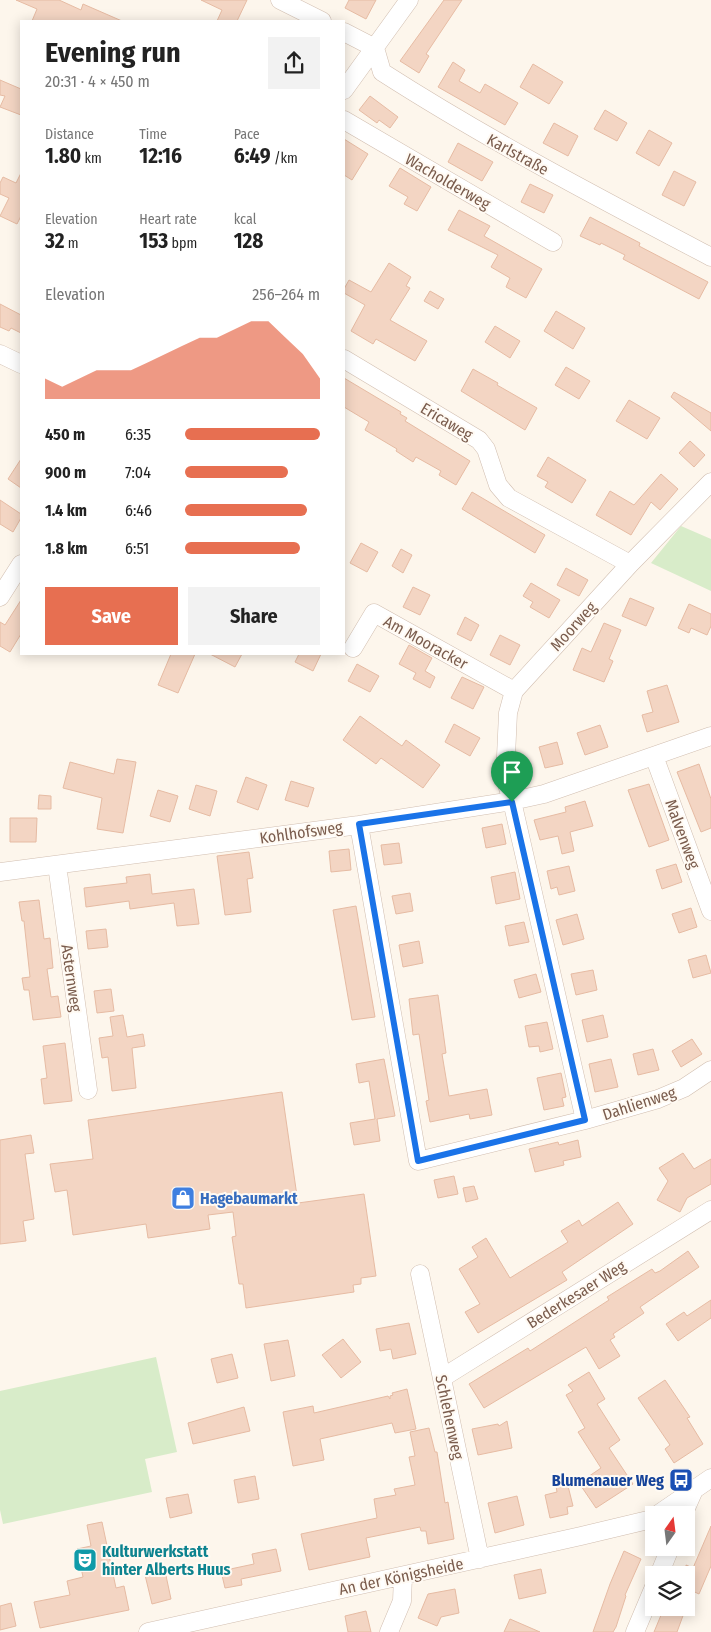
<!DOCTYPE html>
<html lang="en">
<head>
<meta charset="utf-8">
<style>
	:root { --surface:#fff; --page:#f2f2f2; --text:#222; --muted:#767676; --accent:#e76f51 }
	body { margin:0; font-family:"Fira Sans Condensed",sans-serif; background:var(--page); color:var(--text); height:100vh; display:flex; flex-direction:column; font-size:19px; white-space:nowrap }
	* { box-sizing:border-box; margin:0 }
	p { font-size:16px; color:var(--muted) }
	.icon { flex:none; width:28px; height:28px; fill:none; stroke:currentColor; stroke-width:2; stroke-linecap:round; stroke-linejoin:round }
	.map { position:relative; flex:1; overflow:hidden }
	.side { position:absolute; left:20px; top:20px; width:325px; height:635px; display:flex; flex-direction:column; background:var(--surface); border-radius:0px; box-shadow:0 2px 12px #0003 }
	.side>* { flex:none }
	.needle { width:32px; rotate:14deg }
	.tools { position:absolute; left:645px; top:1506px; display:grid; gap:10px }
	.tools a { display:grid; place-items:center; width:50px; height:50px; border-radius:0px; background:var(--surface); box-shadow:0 2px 12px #0003; font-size:25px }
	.pin { position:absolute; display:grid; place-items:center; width:42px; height:42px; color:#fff; margin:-51px -21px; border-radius:50% 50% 50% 0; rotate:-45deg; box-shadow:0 0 5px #0007 }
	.pin .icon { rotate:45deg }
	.round { display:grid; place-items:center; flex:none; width:52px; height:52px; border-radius:0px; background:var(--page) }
	.overview { display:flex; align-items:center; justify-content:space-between; height:85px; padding:0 25px }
	h1 { font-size:28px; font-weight:700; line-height:38px }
	.metrics { display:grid; grid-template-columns:repeat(3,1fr); gap:8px; height:85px; padding:5px 25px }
	.metrics div { display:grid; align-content:center }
	.metrics b { font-size:21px; font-weight:700 }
	.metrics small { font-size:14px; font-weight:400 }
	.metrics p { font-size:14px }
	.chart { height:140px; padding:10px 25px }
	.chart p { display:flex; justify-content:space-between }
	.chart svg { width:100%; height:90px; margin-top:5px; fill:var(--accent); opacity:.7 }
	.primary-button { display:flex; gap:10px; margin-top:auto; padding:10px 25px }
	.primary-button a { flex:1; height:58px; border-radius:0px; background:var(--accent); color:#fff; font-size:20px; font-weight:700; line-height:58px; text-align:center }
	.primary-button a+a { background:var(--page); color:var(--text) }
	ul { padding:0 25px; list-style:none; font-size:16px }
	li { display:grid; grid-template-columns:80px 60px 1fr; align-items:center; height:38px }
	li i { height:12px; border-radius:6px; background:var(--accent) }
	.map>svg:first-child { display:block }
</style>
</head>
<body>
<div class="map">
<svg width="711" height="1632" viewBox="0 0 711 1632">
	<rect width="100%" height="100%" fill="#fdf6ec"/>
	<!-- green -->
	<path fill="#d8ecc9" d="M681,526L711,539V591L651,563Z
		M156,1357L177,1452L145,1459L152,1492L3,1524L0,1510V1391Z"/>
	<!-- building -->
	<path fill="#f3d5c3" stroke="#e6bba3" d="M16,0H59L81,10L83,4L122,21H32L37,9Z
		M201,0H247L237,21H217L222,10Z
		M349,0H376L366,19L345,8Z
		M444,0H462L426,54L429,56L419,73L400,61Z
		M453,62L465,70L459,81L480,93L485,84L518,103L505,125L438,87Z
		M533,64L563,82L549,104L520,87Z
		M0,80L21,89V115L0,107L5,96L0,95Z
		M370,96L398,117L390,128L379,120L377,123L359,110Z
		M605,110L627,123L617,141L594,129Z
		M554,123L578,136L568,156L543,143Z
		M649,130L672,143L659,166L636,153Z
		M344,139L368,154L352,180L344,175Z
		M458,143L493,162L482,181L448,162Z
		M400,168L431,187L417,211L404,204L408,197L389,186Z
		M674,171L696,182L684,206L662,195Z
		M21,173V216L17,224L0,216L9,198L0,194V183L3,177L16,183Z
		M530,184L553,195L544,213L521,202Z
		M459,210L490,226L484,236L542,269L526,298L506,287L510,278L491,267L498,255L448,230Z
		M590,217L640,243L639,246L708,282L699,299L623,259L625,255L601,243L600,245L580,236Z
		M389,263L411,277L406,286L410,288L390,320L427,341L415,361L376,339L373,344L351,331L365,305L344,293V289L349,280L371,292Z
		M430,291L444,299L438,309L424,301Z
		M0,304L21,315V333L11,328L9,331L0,327Z
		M556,311L585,328L573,349L544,331Z
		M495,326L520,341L510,358L485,342Z
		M566,367L590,381L579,399L555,385Z
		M473,369L498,383L497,385L537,408L525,430L461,391Z
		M344,378L401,412L400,414L407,418L405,421L470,461L456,485L439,475L441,471L416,457L413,462L396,451L397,449L365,430L369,422L344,407Z
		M674,392L711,413V431L671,397Z
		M629,400L660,418L647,439L616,421Z
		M690,441L705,455L694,467L679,453Z
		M548,457L586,480L572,503L545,487L548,482L537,476Z
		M21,459V488L8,479Z
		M661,474L678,489L660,510L651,502L631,535L596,515L610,491L634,505Z
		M472,492L545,535L535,553L462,509Z
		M0,500L21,514V518L13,532L0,524Z
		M361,543L378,552L367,572L350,563Z
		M401,549L412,555L403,573L392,566Z
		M566,568L588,580L579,596L557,585Z
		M531,583L560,600L549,618L530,607L533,602L523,596Z
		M413,587L430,595L420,615L403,607Z
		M630,598L654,608L646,626L622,616Z
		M21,600V634L10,652L0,646V622L5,625Z
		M689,604L711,614V626L707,635L691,628L689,633L678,628Z
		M465,617L479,625L471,641L457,634Z
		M604,623L621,630L609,659L613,661L604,682L573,670L582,648L591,652Z
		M500,635L520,645L510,665L490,655Z
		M409,645L432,658L425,671L435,677L430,688L413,679L416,673L399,664Z
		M171,654H195L178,693L158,685Z
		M210,654H242L235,667Z
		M299,654H321L313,671L295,662Z
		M357,664L379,676L370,692L348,681Z
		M462,677L484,687L473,709L451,698Z
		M667,685L679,722L647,732L642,715L653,712L647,691Z
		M360,716L402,746L406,740L440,765L423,788L381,758L376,764L343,740Z
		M454,724L480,738L470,756L445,742Z
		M600,725L608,747L585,755L577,733Z
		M557,742L563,764L545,768L539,747Z
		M117,759L136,762L123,833L97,829L102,798L63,788L70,762L114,774Z
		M699,764L711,799V828L701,832L677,772Z
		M246,777L267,785L258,810L237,802Z
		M291,781L314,788L308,807L285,800Z
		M649,784L669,840L649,847L628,790Z
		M196,785L217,791L210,816L189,809Z
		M158,790L178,796L170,822L150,816Z
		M39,795L51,796V809H38Z
		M585,801L593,826L570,832L574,851L562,854L558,836L540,840L534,820L566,812L565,807Z
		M10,818H37L36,842H10Z
		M502,824L506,844L486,848L482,828Z
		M399,843L402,863L384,865L381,845Z
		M349,849L351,870L331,872L329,851Z
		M249,852L253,878L247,879L251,912L225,915L217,856Z
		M676,864L682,882L662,889L656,870Z
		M569,866L575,891L559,895L557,887L551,889L547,871Z
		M515,872L520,899L496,904L491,877Z
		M150,874L152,894L194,889L199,924L177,926L174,903L130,909L129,901L86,907L84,888L127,883L126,877Z
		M410,893L413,911L396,914L392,896Z
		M39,900L44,939L50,938L53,968L47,969L51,997L58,996L61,1017L33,1020L29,990H24L22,978L30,977L24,921H22L19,902Z
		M356,906L375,1017L352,1020L333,910Z
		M691,908L697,927L679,933L672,914Z
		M577,914L584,939L563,945L556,920Z
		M524,922L529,942L509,946L505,926Z
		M106,929L108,947L88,949L86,931Z
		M419,941L423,963L403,967L399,945Z
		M706,955L711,973L693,978L688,960Z
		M593,970L597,990L576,995L571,974Z
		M536,974L541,992L519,998L514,980Z
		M111,989L114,1011L97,1013L94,991Z
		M438,995L446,1053L442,1054L449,1096L487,1089L492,1115L470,1119L469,1114L430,1122L426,1101L429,1100L419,1034L413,1035L409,999Z
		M123,1015L127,1037L143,1034L145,1046L132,1048L136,1088L112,1091L108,1057L102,1058L99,1038L113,1036L110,1017Z
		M603,1015L608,1037L587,1042L582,1020Z
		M547,1022L553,1049L540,1052L539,1046L529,1047L525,1026Z
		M692,1039L702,1054L681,1067L672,1051Z
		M65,1043L72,1101L44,1104L41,1079L47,1078L43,1046Z
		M653,1049L659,1070L638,1075L633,1054Z
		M384,1059L395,1116L377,1119L380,1141L354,1145L350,1123L375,1119L369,1081L359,1083L356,1064Z
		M611,1059L618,1087L595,1092L589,1064Z
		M561,1073L566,1097L562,1098L564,1106L544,1110L537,1078Z
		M282,1092L298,1203L364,1194L376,1276L361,1278V1284L353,1285L354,1292L246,1308L243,1284H239L232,1237L236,1236L233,1212L208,1215L210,1229L148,1238L146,1224L73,1235L67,1190L55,1192L50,1164L93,1159L88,1120Z
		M31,1135L34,1153L25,1154L34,1219L23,1221L26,1241L0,1244V1140Z
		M578,1140L581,1157L563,1161L564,1165L535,1172L529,1149L558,1142L559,1145Z
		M683,1153L694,1169L711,1159V1184L687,1198L680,1212L657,1200L668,1181L659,1168Z
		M454,1176L458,1194L438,1198L434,1180Z
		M474,1186L478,1199L466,1202L463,1188Z
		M618,1202L633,1224L562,1272L567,1280L478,1333L465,1312L480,1304L459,1269L478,1257L472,1247L486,1238L510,1278L568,1242L561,1231L579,1220L582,1226Z
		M688,1251L699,1267L640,1307L644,1313L613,1334L615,1337L610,1340L620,1356L599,1369L586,1347L484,1408L469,1384L528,1348L530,1351L609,1300L607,1297L652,1269L655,1273L660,1271Z
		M711,1300V1318L678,1341L666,1324L684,1312L687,1316Z
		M409,1323L416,1354L393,1359L391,1349L380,1351L376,1329Z
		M343,1339L361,1362L341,1378L322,1355Z
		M288,1340L295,1376L271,1381L264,1344Z
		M232,1354L238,1378L217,1383L211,1359Z
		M589,1372L605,1399L597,1404L620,1440L609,1448L633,1484L596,1508L579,1483L601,1468L578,1432L585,1428L566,1395L573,1391L568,1385Z
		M665,1380L690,1417L687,1418L703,1444L674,1463L665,1449L670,1445L638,1398Z
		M407,1389L416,1429L395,1433L392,1423L320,1439L324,1460L293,1466L283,1412L313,1406L314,1413L388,1396L390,1399V1396L393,1395L392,1393Z
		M244,1407L250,1431L193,1444L188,1423Z
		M507,1421L512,1448L478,1455L472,1429L498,1424L499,1426Z
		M429,1428L435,1452H437L445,1503L448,1502L454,1539L428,1544L426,1531H421L420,1527L366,1538L370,1557L309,1570L301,1534L377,1518L374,1499L396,1495L394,1489L415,1485L409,1457L415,1456L410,1432Z
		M255,1476L259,1499L238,1503L234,1480Z
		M566,1478L573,1506L567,1507L568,1514L550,1518L545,1495L557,1492L555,1480Z
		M188,1494L192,1513L170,1518L166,1498Z
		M517,1496L524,1525L495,1533L488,1503Z
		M102,1522L116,1588L124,1586L129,1610L40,1628L34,1602L70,1595L67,1581L83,1577L77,1549L91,1546L87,1525Z
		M711,1526V1566L699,1594L686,1588V1565L693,1568Z
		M276,1549L281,1571L241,1579L242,1585L225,1588L221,1571L254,1564L252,1554Z
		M624,1551L641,1559L625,1595L626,1596L616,1627L613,1632H593L610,1584Z
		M541,1569L546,1593L519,1599L514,1575Z
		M165,1571L171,1599L152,1604L145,1575Z
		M455,1589L459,1613L441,1617L437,1626L418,1618L428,1594Z
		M11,1603L16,1626L0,1630V1606Z
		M664,1608H670L684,1613L677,1632H654Z
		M366,1611L371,1632H348L345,1616Z
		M510,1619L540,1632H504Z"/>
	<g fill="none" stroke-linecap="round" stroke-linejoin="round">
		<!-- street casing -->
		<g stroke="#d1beb0" stroke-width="19">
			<path id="street" d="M280,0L322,21
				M344,32L375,48L382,72C488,140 599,198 711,257
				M344,90L409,0
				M344,120L553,242
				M0,354L21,364
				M344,359L479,440L486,449L498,485L509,498L630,564
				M0,597L21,564
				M353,648L374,613L514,691
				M654,756L711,911
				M359,825L418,1161L585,1120L658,1099L684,1088L711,1070
				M57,865L88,1090
				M0,872L359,825L512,801L544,794L711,736
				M585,1120L512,801L505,778L508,713L514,691L630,564L711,482
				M420,1274L480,1559
				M442,1378L711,1210
				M657,1515L711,1478
				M683,1515L694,1490
				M659,1575L670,1548
				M148,1632L581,1536L648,1520L654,1517
				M389,1632L402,1601L403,1576
				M635,1632L654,1587"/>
		</g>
		<!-- street -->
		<use href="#street" stroke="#fff" stroke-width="18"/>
	</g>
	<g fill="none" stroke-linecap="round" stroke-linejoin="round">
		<!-- route casing -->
		<g stroke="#fff" stroke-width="10">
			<path id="route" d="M512,802L585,1120L418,1161L359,824Z"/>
		</g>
		<!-- route -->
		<use href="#route" stroke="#1a73e8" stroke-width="6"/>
	</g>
	<!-- icons -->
	<defs>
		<g id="shop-square" transform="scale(1.25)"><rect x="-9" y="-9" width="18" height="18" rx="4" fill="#3f7fe0" stroke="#fffaf3"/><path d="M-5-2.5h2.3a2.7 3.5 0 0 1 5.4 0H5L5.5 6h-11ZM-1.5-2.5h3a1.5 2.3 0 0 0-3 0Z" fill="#fff"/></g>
		<g id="bus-square" transform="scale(1.25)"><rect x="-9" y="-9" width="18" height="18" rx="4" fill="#1a4fb4" stroke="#fffaf3"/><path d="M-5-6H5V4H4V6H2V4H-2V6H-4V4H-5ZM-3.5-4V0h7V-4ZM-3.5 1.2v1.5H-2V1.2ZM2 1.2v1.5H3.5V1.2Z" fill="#fff"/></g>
		<g id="theatre-square" transform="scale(1.25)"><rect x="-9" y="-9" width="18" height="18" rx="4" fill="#0f9aa8" stroke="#fffaf3"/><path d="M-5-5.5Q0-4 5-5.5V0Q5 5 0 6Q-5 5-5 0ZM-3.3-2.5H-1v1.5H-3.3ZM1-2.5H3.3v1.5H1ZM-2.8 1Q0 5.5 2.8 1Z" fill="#fff"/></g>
	</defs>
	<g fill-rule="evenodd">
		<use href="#shop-square" x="183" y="1198"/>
		<use href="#bus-square" x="681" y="1480"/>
		<use href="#theatre-square" x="85" y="1560"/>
	</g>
	<g text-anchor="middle" stroke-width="4" stroke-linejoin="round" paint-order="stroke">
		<!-- street labels -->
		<g font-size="16" fill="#7a5c4d" stroke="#fffaf3">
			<text transform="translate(518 154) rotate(29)" y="6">Karlstraße</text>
			<text transform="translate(448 181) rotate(30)" y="6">Wacholderweg</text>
			<text transform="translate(447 421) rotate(31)" y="6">Ericaweg</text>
			<text transform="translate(573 626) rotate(-48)" y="6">Moorweg</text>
			<text transform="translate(426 642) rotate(29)" y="6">Am Mooracker</text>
			<text transform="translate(301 832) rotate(-8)" y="6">Kohlhofsweg</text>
			<text transform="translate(683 834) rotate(70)" y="6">Malvenweg</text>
			<text transform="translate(72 978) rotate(82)" y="6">Asternweg</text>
			<text transform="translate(639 1103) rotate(-18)" y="6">Dahlienweg</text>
			<text transform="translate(576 1294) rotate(-32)" y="6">Bederkesaer Weg</text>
			<text transform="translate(450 1417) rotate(78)" y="6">Schlehenweg</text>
			<text transform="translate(401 1576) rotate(-12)" y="6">An der Königsheide</text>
		</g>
		<!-- shop labels -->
		<g font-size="16" font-weight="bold" fill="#366cbe" stroke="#fffaf3" text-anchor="start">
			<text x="200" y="1204">Hagebaumarkt</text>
		</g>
		<!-- transit labels -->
		<g font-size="16" font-weight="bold" fill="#164399" stroke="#fffaf3" text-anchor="end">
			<text x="664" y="1486">Blumenauer Weg</text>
		</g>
		<!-- culture labels -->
		<g font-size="16" font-weight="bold" fill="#0d838f" stroke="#fffaf3" text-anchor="start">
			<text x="102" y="1557">Kulturwerkstatt<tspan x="102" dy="18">hinter Alberts Huus</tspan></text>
		</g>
	</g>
</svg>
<div class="tools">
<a><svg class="needle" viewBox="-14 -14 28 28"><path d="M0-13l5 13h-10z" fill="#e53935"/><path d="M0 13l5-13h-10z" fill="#767676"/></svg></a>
<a><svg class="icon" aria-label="layers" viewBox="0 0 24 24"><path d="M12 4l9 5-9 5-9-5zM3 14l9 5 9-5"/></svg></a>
</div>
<div class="pin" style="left:512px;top:802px;background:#1e9e55"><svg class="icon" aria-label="arrive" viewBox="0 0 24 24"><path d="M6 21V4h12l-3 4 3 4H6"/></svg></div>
<section class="side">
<div class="overview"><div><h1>Evening run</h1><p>20:31 · 4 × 450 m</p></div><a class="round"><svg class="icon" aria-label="share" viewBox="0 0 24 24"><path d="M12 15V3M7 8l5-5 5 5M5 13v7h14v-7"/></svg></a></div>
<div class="metrics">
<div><p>Distance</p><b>1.80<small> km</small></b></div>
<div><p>Time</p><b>12:16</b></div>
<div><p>Pace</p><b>6:49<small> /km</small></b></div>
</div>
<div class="metrics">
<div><p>Elevation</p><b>32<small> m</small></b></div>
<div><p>Heart rate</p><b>153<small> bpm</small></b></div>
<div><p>kcal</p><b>128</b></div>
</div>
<div class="chart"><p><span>Elevation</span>256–264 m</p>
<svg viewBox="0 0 160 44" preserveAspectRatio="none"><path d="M0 44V34L10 38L20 34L30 30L40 30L50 30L60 26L70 22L80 18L90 14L100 14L110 10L120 6L130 6L140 14L150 22L160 34V44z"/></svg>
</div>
<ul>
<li><b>450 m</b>6:35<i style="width:100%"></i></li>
<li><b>900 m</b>7:04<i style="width:76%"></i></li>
<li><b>1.4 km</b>6:46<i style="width:90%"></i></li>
<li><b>1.8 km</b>6:51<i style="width:85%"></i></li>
</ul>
<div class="primary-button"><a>Save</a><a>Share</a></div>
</section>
</div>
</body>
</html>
